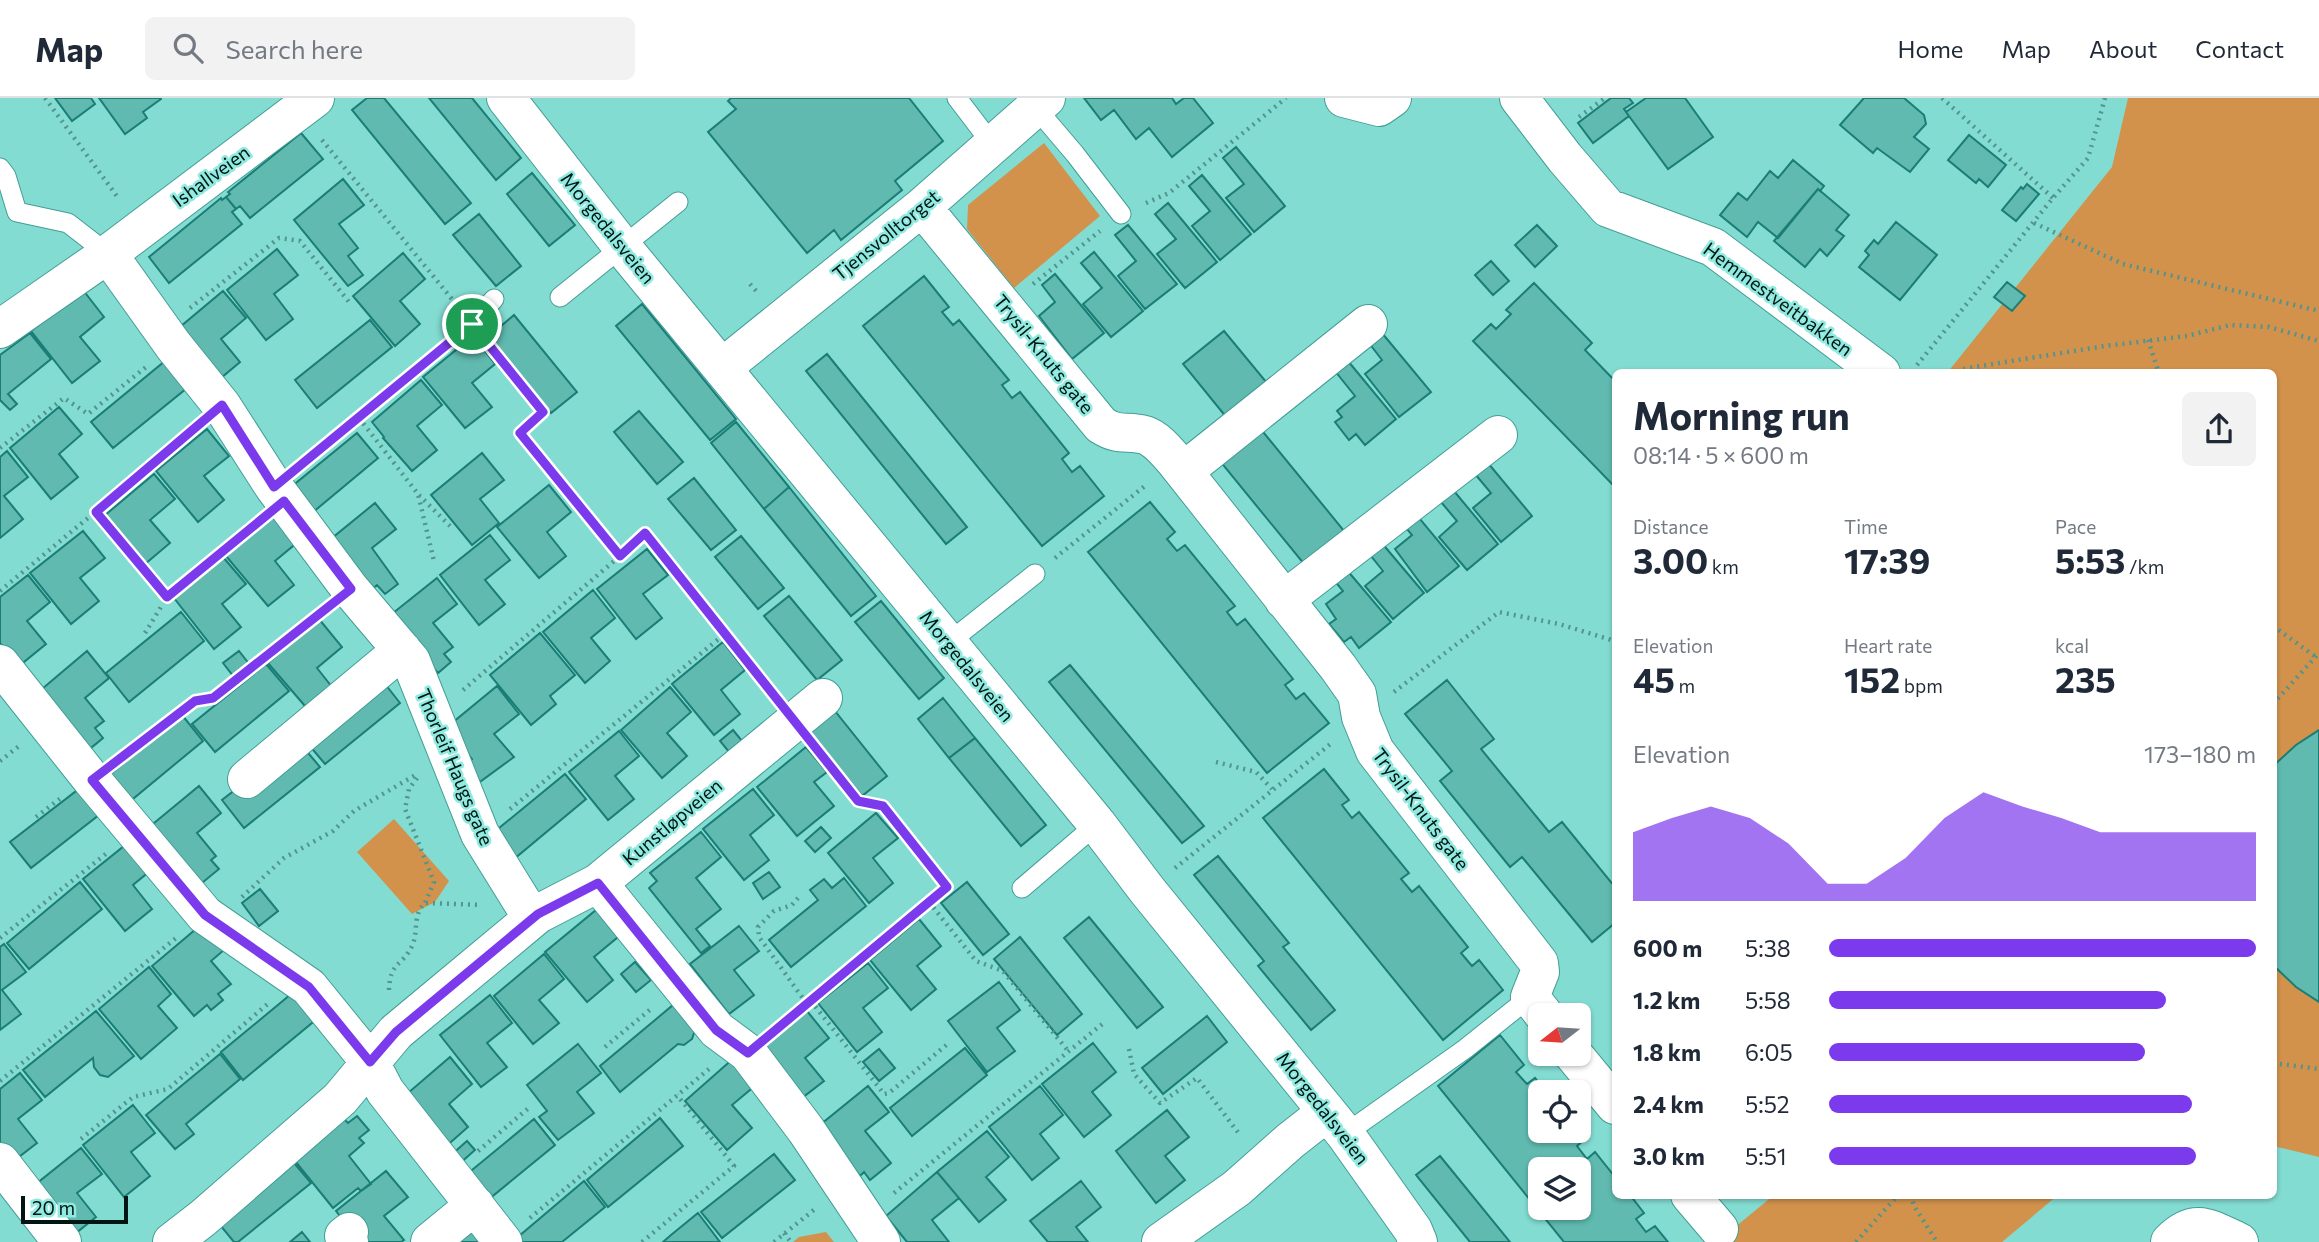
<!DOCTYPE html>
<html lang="en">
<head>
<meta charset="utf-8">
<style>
	:root { --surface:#fff; --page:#f2f2f3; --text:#1f2937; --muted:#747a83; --line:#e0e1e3; --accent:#7c3aed }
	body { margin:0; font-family:Commissioner,sans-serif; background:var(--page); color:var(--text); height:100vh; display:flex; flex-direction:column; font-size:26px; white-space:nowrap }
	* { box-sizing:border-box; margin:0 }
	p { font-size:23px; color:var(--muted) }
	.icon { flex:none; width:38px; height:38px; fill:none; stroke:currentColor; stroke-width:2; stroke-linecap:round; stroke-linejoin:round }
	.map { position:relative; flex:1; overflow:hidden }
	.side { position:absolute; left:1612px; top:271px; width:665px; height:830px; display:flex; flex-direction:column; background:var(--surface); border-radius:10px; box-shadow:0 2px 5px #0004 }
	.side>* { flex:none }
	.needle { width:46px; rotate:253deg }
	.controls { position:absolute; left:1528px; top:905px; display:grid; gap:14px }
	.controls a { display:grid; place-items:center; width:63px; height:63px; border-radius:10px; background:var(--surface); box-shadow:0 2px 5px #0004; font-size:35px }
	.scale { position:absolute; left:21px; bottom:18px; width:107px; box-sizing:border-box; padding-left:7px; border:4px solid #001614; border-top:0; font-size:19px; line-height:24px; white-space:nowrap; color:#001614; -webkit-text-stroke:5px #90eadf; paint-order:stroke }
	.pin { position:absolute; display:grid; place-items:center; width:60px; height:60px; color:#fff; margin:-30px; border:4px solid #fff; border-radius:50%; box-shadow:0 2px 7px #0007 }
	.round { display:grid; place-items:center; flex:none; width:74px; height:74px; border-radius:10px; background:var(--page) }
	.headline { display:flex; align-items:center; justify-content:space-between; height:119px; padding:0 21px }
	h1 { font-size:38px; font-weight:700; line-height:52px }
	.figures { display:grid; grid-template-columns:repeat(3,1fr); gap:10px; height:119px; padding:7px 21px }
	.figures div { display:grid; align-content:center }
	.figures b { font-size:35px; font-weight:700 }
	.figures small { font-size:19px; font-weight:400 }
	.figures p { font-size:19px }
	.chart { height:196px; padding:14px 21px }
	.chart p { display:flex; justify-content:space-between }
	.chart svg { width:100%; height:126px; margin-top:7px; fill:var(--accent); opacity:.7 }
	ul { padding:0 21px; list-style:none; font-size:23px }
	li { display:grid; grid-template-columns:112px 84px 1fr; align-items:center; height:52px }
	li i { height:18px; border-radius:9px; background:var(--accent) }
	header { display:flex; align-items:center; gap:42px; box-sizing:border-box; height:98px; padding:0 35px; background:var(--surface); border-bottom:2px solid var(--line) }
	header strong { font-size:33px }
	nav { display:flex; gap:38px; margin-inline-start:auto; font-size:24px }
	.search { width:490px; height:63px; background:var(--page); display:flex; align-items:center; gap:18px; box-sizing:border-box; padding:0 24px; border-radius:10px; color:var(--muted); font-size:26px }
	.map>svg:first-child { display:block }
</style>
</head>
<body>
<header>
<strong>Map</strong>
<div class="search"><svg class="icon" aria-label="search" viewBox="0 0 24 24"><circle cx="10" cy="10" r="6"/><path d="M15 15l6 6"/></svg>Search here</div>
<nav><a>Home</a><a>Map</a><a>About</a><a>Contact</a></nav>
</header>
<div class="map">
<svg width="2319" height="1144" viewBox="0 0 2319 1144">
	<rect width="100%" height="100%" fill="#83dcd2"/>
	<!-- green -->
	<path fill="#d3924c" d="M2128,0H2319V1059L2273,1048V275H1947L2112,69Z
		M1044,45L1100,118L1014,190L967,131L968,107Z
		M394,721L449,783L435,804L412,816L357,754Z
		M1774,1097H2058L2002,1144H1717Z
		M826,1134L834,1144H793L799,1139Z"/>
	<!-- building -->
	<path fill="#60bab0" stroke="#1a7e76" stroke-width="2" fill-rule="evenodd" d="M55,0H91L95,6L72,23Z
		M99,0H161V1L143,14L147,20L125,36Z
		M367,0H384L471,105L445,126L352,12Z
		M429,0H472L521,60L496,82Z
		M731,0H909L943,43L895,83L902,92L841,142L834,132L807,155L708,34L736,11L728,3Z
		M1084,0H1172L1176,6L1184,0H1193L1213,25L1172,59L1149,30L1136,41L1114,12L1101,22Z
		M1611,0H1629L1633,5L1624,11L1629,18L1593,45L1578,25Z
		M1646,0H1685L1713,39L1668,71L1626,14Z
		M1864,0H1904L1924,17L1926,26L1914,39L1929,51L1910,74L1877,50L1873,55L1840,27Z
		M301,35L323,61L250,120L240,108L236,111L226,99L230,96L228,94Z
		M1969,37L2006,67L1988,89L1979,81L1976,85L1948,62Z
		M1236,49L1285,108L1254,134L1226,100L1244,86L1223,60Z
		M1793,62L1824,88L1820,93L1818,91L1778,140L1758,124L1747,139L1720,117L1738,95L1747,102L1770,73L1778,80Z
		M532,75L575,127L549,148L507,96Z
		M1202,77L1251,136L1220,162L1192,128L1210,113L1189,88Z
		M343,81L364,107L339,126L358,150L348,158L363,177L348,188L294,122Z
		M2027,86L2039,96L2016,123L2002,112L2021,89L2023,91Z
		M1818,91L1849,117L1836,132L1844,138L1827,158L1820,151L1805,169L1774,143Z
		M226,99L236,111L232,114L242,126L169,185L149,159L221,100L222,102Z
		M1168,105L1217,164L1185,190L1157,156L1176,141L1155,116Z
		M479,116L521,168L496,188L453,137Z
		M1896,124L1937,157L1900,202L1859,169L1869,157L1865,153L1874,142L1878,146Z
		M1128,127L1177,186L1145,211L1118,178L1136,163L1115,137Z
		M1537,127L1557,148L1535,169L1515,147Z
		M277,151L298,177L274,196L293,221L266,242L227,192Z
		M1094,154L1143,213L1111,239L1083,206L1102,190L1081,165Z
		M403,155L425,181L400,203L420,226L395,248L353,198Z
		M1491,163L1509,183L1493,197L1475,177Z
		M1055,176L1104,235L1072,261L1039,218L1055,204L1042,187Z
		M924,178L949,209L942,214L953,227L959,222L1009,282L1002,287L1012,300L1020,294L1069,355L1062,361L1072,374L1080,368L1104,398L1042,448L863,228Z
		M2007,184L2025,198L2012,213L1994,199Z
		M1534,185L1592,245L1585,252L1615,283V389L1473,243L1491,226L1496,231L1511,216L1506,212Z
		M83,192L104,219L80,239L100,263L72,285L31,233Z
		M223,193L246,220L221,241L240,264L215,285L174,234Z
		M642,206L736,321L710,342L616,228Z
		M514,217L577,294L551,315L488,239Z
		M370,222L392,249L317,310L295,282Z
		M1224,233L1272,291L1231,325L1183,266Z
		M30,235L51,261L8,296L17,306L10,312L0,302V257Z
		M1382,235L1431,294L1399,319L1365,276L1382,262L1369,245Z
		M473,238L495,266L472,285L492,309L465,330L423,279Z
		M827,256L967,429L946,446L806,273Z
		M165,263L187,290L113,350L91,324Z
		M1348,263L1396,321L1365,347L1356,336L1349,342L1335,324L1342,319L1337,313L1355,298L1335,273Z
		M421,282L442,307L417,328L437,352L412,373L383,340L384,339L372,324Z
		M59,309L82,336L59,356L78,379L51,401L10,350Z
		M639,313L683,364L657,386L614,334Z
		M736,324L789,389L764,411L711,345Z
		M1255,324L1349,439L1309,472L1215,357Z
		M207,331L229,358L204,378L224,402L198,424L156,373Z
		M357,335L378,360L306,420L285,394Z
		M7,353L28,379L4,398L23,421L0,440V359Z
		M482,355L504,382L480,401L499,425L472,447L431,397Z
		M1483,359L1532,418L1501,444L1473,410L1491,395L1470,370Z
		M154,376L175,401L150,422L170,445L145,466L104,418Z
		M694,380L736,432L711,452L668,401Z
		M549,387L571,414L547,434L566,458L539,480L497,429Z
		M1449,387L1498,446L1467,472L1439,439L1457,423L1436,398Z
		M789,389L876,498L851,518L764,411Z
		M1150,404L1175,434L1167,441L1177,453L1185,447L1235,508L1227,514L1237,527L1245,521L1293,581L1285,587L1296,601L1304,595L1329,625L1267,675L1088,454Z
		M375,405L396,431L372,450L398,486L385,496L377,487L367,495L326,445Z
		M1410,409L1459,468L1427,494L1395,451L1412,437L1397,419Z
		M276,415L299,443L275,463L294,487L268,508L226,458Z
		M83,433L105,460L80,480L99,503L71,526L30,475Z
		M490,437L510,462L485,482L505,506L479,527L440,477Z
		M1375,437L1424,495L1393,521L1365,488L1383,473L1363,448Z
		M741,438L784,490L758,511L715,459Z
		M647,451L668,477L643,496L662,520L636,541L597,491Z
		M223,459L246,486L222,506L241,529L214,551L174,500Z
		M1341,465L1391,524L1359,550L1351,539L1344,544L1329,526L1336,521L1326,506L1343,493L1329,476Z
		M28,477L50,504L27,523L46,546L19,568L0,545V499Z
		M437,480L457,506L433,525L453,549L444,556L451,564L438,575L388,519Z
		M593,492L615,520L591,540L610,563L585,585L543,534Z
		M789,498L842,562L817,582L764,518Z
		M881,503L944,580L919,601L855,524Z
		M181,514L204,543L129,604L106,575Z
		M319,521L342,549L317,570L336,594L311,615L268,565Z
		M540,535L575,577L550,598L556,606L531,627L490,577Z
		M723,544L745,572L721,592L740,616L714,637L672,586Z
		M87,553L109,580L85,600L104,623L95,630L103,640L86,654L36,596Z
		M239,553L250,567L234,579L223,565Z
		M266,566L289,593L215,654L192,626Z
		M1070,567L1204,728L1182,745L1049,584Z
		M378,577L400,605L325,666L303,640Z
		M1447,582L1494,641L1481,651L1549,734L1562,724L1615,789V825L1592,844L1522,759L1510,769L1440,683L1452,673L1405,616Z
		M497,588L519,616L494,636L514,659L477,686L463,668L472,661L446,630Z
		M670,589L691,614L667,635L687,658L662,680L621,632Z
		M943,600L975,640L949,660L918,621Z
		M835,613L887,678L862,698L809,634Z
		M182,617L203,643L128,705L107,679Z
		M733,632L747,649L734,660L720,643Z
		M2319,632V904L2296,889L2273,867V668L2296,647Z
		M619,633L639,658L615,678L634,701L608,722L569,674Z
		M975,640L1046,727L1021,748L949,660Z
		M298,643L320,669L244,730L222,702Z
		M806,649L827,674L814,684L834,708L797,738L757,689Z
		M1324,671L1349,702L1342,707L1352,720L1359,714L1409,775L1401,781L1412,794L1419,788L1468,849L1461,855L1472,868L1479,862L1503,892L1443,942L1263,720Z
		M565,676L586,701L514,761L493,735Z
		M84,687L104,713L31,770L10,744Z
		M199,688L221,715L197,735L216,758L211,762L219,771L202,785L148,730Z
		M753,691L774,717L750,737L769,762L744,782L703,731Z
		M876,715L898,740L873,760L893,785L869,805L828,755Z
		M821,729L831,740L815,754L805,743Z
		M701,734L721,759L696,780L721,811L696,831L710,848L701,855L649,790L657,783L650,775Z
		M134,740L156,768L133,787L152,811L125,833L83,781Z
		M1218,758L1289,845L1283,849L1335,912L1311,932L1258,868L1264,863L1194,777Z
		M769,774L780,789L763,801L753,785Z
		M844,780L866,808L791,869L769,842L818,802L810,792L824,781L832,790Z
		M80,784L102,811L29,871L7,845Z
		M967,784L1009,836L983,857L941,805Z
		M260,791L278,813L259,828L242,805Z
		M596,812L618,839L594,859L613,882L587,904L545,854Z
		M1089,819L1163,909L1137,930L1064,840Z
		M919,821L941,848L917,868L936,891L911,912L870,862Z
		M202,826L224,852L211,863L231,886L218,896L223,902L211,912L207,907L194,918L152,868Z
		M739,828L759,853L734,872L754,897L729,916L690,866Z
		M1020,839L1082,916L1057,937L994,861Z
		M4,846L26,874L2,892L21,916L0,932V849Z
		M544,856L564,881L539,902L559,925L533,946L494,898Z
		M635,864L651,882L636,894L621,876Z
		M868,865L888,890L863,910L882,934L857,954L818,905Z
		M149,869L171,896L158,908L177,930L141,961L99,911Z
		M999,884L1020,912L997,930L1015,953L987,974L948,923Z
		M296,892L318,920L243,982L221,954Z
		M490,897L512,925L487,945L507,969L481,989L440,937Z
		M673,907L695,932L692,941L684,947L678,946L620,994L600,968Z
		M96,913L134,958L108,979L100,977L94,969L93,960L45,999L23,972Z
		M807,913L829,940L805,960L824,983L798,1003L757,953Z
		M1207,918L1227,944L1163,996L1142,970Z
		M1500,937L1524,967L1516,974L1527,986L1535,980L1546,994H1540V1032H1577L1584,1042L1577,1048L1587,1061L1595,1054L1615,1079V1097H1630L1644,1115L1636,1121L1646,1134L1655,1128L1668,1144H1564L1438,988ZM1540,1071H1578V1110H1540Z
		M1093,945L1116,974L1092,994L1111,1017L1084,1039L1042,986Z
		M578,946L601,975L577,994L594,1015L558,1042L539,1019L547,1013L527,987Z
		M965,950L987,977L912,1038L890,1010Z
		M879,951L895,970L879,983L863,964Z
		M220,956L240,981L186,1026L194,1036L175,1051L146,1017Z
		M450,959L472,986L449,1006L468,1029L443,1051L401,1001Z
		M735,959L757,986L732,1007L752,1030L727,1052L685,1003Z
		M20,975L42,1002L18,1021L37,1045L11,1065L0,1051V991Z
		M868,988L889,1014L865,1033L891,1065L870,1082L864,1074L860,1078L820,1027Z
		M1040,988L1063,1017L1040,1036L1059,1060L1032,1082L989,1029Z
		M133,1007L155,1035L131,1054L150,1078L124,1099L83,1047Z
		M1167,1012L1189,1039L1165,1058L1185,1082L1156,1105L1116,1053Z
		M357,1018L369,1032L359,1040L364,1045L349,1058L371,1086L361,1093L358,1090L333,1110L291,1058L344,1021L348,1025Z
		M660,1020L683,1048L608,1109L587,1082Z
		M534,1021L555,1047L483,1106L461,1081Z
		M987,1033L1009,1059L986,1079L1006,1102L979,1124L937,1074Z
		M467,1043L475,1052L458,1067L450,1058Z
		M81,1050L102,1076L77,1095L96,1119L71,1139L31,1090Z
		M774,1056L795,1082L722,1140L701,1114Z
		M1440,1058L1510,1144H1470L1416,1077Z
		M289,1059L311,1085L238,1144H234L215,1121Z
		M386,1073L408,1099L384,1118L404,1142L401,1144H360L336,1113Z
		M937,1074L959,1100L932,1122L949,1144H907L886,1118Z
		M584,1083L605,1109L562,1144H512Z
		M1081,1083L1101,1109L1076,1129L1088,1144H1048L1030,1123Z
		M698,1115L720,1144H663L671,1137Z
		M470,1123L486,1144H443Z
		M302,1134L310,1144H290Z"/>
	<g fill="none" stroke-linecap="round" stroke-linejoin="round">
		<!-- lane casing -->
		<g stroke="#439e95" stroke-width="21">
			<path id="lane" d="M957,0L992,46
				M1035,9L1075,56L1121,116
				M0,70L6,78L17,114L68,125L108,156
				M560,199L678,104
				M476,221L494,201
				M948,545L1035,476
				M1022,790L1097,726
				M1345,1036L1465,951L1530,899"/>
		</g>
		<!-- street casing -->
		<g stroke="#439e95" stroke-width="40">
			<path id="street" d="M1344,0L1379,9L1392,0
				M1519,0L1565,60L1608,110L1713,149L1881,275
				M922,109L1101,327C1120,339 1126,332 1145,337C1157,341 1167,354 1175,363L1338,569L1357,596L1361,619L1375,653L1539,865L1540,874L1530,899L1544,917
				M108,156L173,247L222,308L274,389L350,491L411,563L480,736L524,807L538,816
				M0,231L108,156L315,0
				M723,269L922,109L1046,0
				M1184,373L1368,226
				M1284,502L1498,337
				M0,566L92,682L205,817L309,889L370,964L385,993L503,1144
				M247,681L402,552
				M598,785L717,932L748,955L806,1032L881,1144
				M1573,956L1615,1007
				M0,1064L62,1144
				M1690,1097L1719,1131
				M349,1134L344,1138L349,1144
				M172,1144L203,1120L340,1001L396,934L538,816L598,785L823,600
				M430,1144L475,1107
				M1161,1144L1237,1090L1290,1043L1327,1014
				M2170,1144C2195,1118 2210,1131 2239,1144"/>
		</g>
		<!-- secondary casing -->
		<g stroke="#439e95" stroke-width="40">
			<path id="secondary" d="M506,0L623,150L1097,726L1147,792L1345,1036L1413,1132L1418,1144"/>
		</g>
		<!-- path -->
		<path stroke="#53948d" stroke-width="4.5" stroke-dasharray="2 5" stroke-linecap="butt" d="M45,0L119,101
			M1942,0L2053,100
			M1579,19L1605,0
			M322,42L456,206
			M1146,105L1169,95L1286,0
			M2034,125L2123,166L2319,213
			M750,186L758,195
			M1033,186L1100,133
			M190,210L279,140L300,143L349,204
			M2148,242L2159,275
			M1917,267L2053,100L2088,60L2105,0
			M1950,275L1968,270L2105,248L2187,238L2230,227L2269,229L2319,243
			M359,320L418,396L434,463
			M0,350L64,300L88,316L146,269
			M302,366L458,239
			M419,397L450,428
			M96,414L167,499L257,426
			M1055,460L1146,387
			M0,493L195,331
			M2273,528L2316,559
			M145,535L167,499
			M726,535L772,594
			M463,592L620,458L520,335L543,314L488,246
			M1394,594L1499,514L1559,526L1615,543
			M2273,606L2319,555
			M121,660L195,603L213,600L321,515
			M0,663L19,648
			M1216,664L1256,674L1272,691
			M417,680L409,691L405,711L434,784L425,805
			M510,711L726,535L645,435L620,458
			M36,719L61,700
			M1175,770L1333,644
			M242,799L284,760L333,733L354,713L417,676
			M798,800L792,807L774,813L758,829L759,839L807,906
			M929,804L976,863L1003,873L1069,954
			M0,840L107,755
			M389,892C390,863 402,869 412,848C419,833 412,817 425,805L481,807
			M811,903L884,996L889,995L950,944
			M776,932L947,789L883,708L858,703L817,650
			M605,949L652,910
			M1129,951L1134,976L1160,1005L1197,980L1240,1037
			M2273,965L2319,971
			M0,983L176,840
			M81,1041L133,999L168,991L270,904
			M478,1053L531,1008
			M894,1095L1106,923
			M1911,1097L1914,1108L1937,1144
			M530,1120L709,971
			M784,1135L791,1144
			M642,1144L734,1068L677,997
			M774,1144L815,1111
			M1856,1144L1898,1097"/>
		<!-- lane -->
		<use href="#lane" stroke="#fff" stroke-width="19"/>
		<!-- street -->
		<use href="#street" stroke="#fff" stroke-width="38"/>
		<!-- secondary -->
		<use href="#secondary" stroke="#fff" stroke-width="38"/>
	</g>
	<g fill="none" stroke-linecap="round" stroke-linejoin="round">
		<!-- route casing -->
		<g stroke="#fff" stroke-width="14">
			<path id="route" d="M472,226L543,314L520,335L620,458L645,435L858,703L883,708L947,789L748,955L716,932L598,785L538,816L396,934L370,964L309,889L205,817L92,682L195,603L213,600L351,491L284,403L167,499L96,414L222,307L274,389Z"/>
		</g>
		<!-- route -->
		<use href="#route" stroke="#7c3aed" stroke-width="9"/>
	</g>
	<g text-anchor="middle" stroke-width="5" stroke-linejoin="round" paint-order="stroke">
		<!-- street labels -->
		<g font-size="19" fill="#001614" stroke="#90eadf">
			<text transform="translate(211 78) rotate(-36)" y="7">Ishallveien</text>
			<text transform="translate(608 130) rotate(51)" y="7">Morgedalsveien</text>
			<text transform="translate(886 137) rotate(-39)" y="7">Tjensvolltorget</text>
			<text transform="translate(1778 201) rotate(36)" y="7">Hemmestveitbakken</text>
			<text transform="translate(1044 256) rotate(51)" y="7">Trysil-Knuts gate</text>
			<text transform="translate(967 568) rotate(51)" y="7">Morgedalsveien</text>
			<text transform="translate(455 669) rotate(67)" y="7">Thorleif Haugs gate</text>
			<text transform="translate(1421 711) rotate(53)" y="7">Trysil-Knuts gate</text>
			<text transform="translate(672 724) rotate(-40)" y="7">Kunstløpveien</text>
			<text transform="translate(1323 1010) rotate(52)" y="7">Morgedalsveien</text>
		</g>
	</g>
</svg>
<div class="controls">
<a><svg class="needle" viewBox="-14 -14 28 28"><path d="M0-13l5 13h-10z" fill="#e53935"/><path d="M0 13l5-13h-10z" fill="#747a83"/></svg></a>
<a><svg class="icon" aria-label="locate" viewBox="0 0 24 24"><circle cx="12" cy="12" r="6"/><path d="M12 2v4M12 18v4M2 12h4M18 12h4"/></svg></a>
<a><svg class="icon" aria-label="layers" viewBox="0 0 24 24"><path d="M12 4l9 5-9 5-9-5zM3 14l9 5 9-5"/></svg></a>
</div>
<div class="scale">20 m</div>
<div class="pin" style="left:472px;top:226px;background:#1e9e55"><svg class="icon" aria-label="arrive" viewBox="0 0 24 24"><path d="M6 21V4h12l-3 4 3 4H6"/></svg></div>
<section class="side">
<div class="headline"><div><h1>Morning run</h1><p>08:14 · 5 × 600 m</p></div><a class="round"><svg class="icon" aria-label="share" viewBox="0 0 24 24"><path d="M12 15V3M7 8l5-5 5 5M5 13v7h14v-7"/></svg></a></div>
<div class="figures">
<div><p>Distance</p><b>3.00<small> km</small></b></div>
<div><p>Time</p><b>17:39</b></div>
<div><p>Pace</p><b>5:53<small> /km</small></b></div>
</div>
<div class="figures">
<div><p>Elevation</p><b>45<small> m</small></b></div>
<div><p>Heart rate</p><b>152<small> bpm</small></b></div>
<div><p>kcal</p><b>235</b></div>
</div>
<div class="chart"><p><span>Elevation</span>173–180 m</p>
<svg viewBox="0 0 160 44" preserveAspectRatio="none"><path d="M0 44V20L10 15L20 11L30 15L40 24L50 38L60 38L70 29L80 15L90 6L100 11L110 15L120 20L130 20L140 20L150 20L160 20V44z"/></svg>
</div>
<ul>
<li><b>600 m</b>5:38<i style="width:100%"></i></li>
<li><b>1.2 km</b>5:58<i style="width:79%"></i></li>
<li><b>1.8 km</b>6:05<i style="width:74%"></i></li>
<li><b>2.4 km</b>5:52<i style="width:85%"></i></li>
<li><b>3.0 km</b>5:51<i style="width:86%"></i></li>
</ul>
</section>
</div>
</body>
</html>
